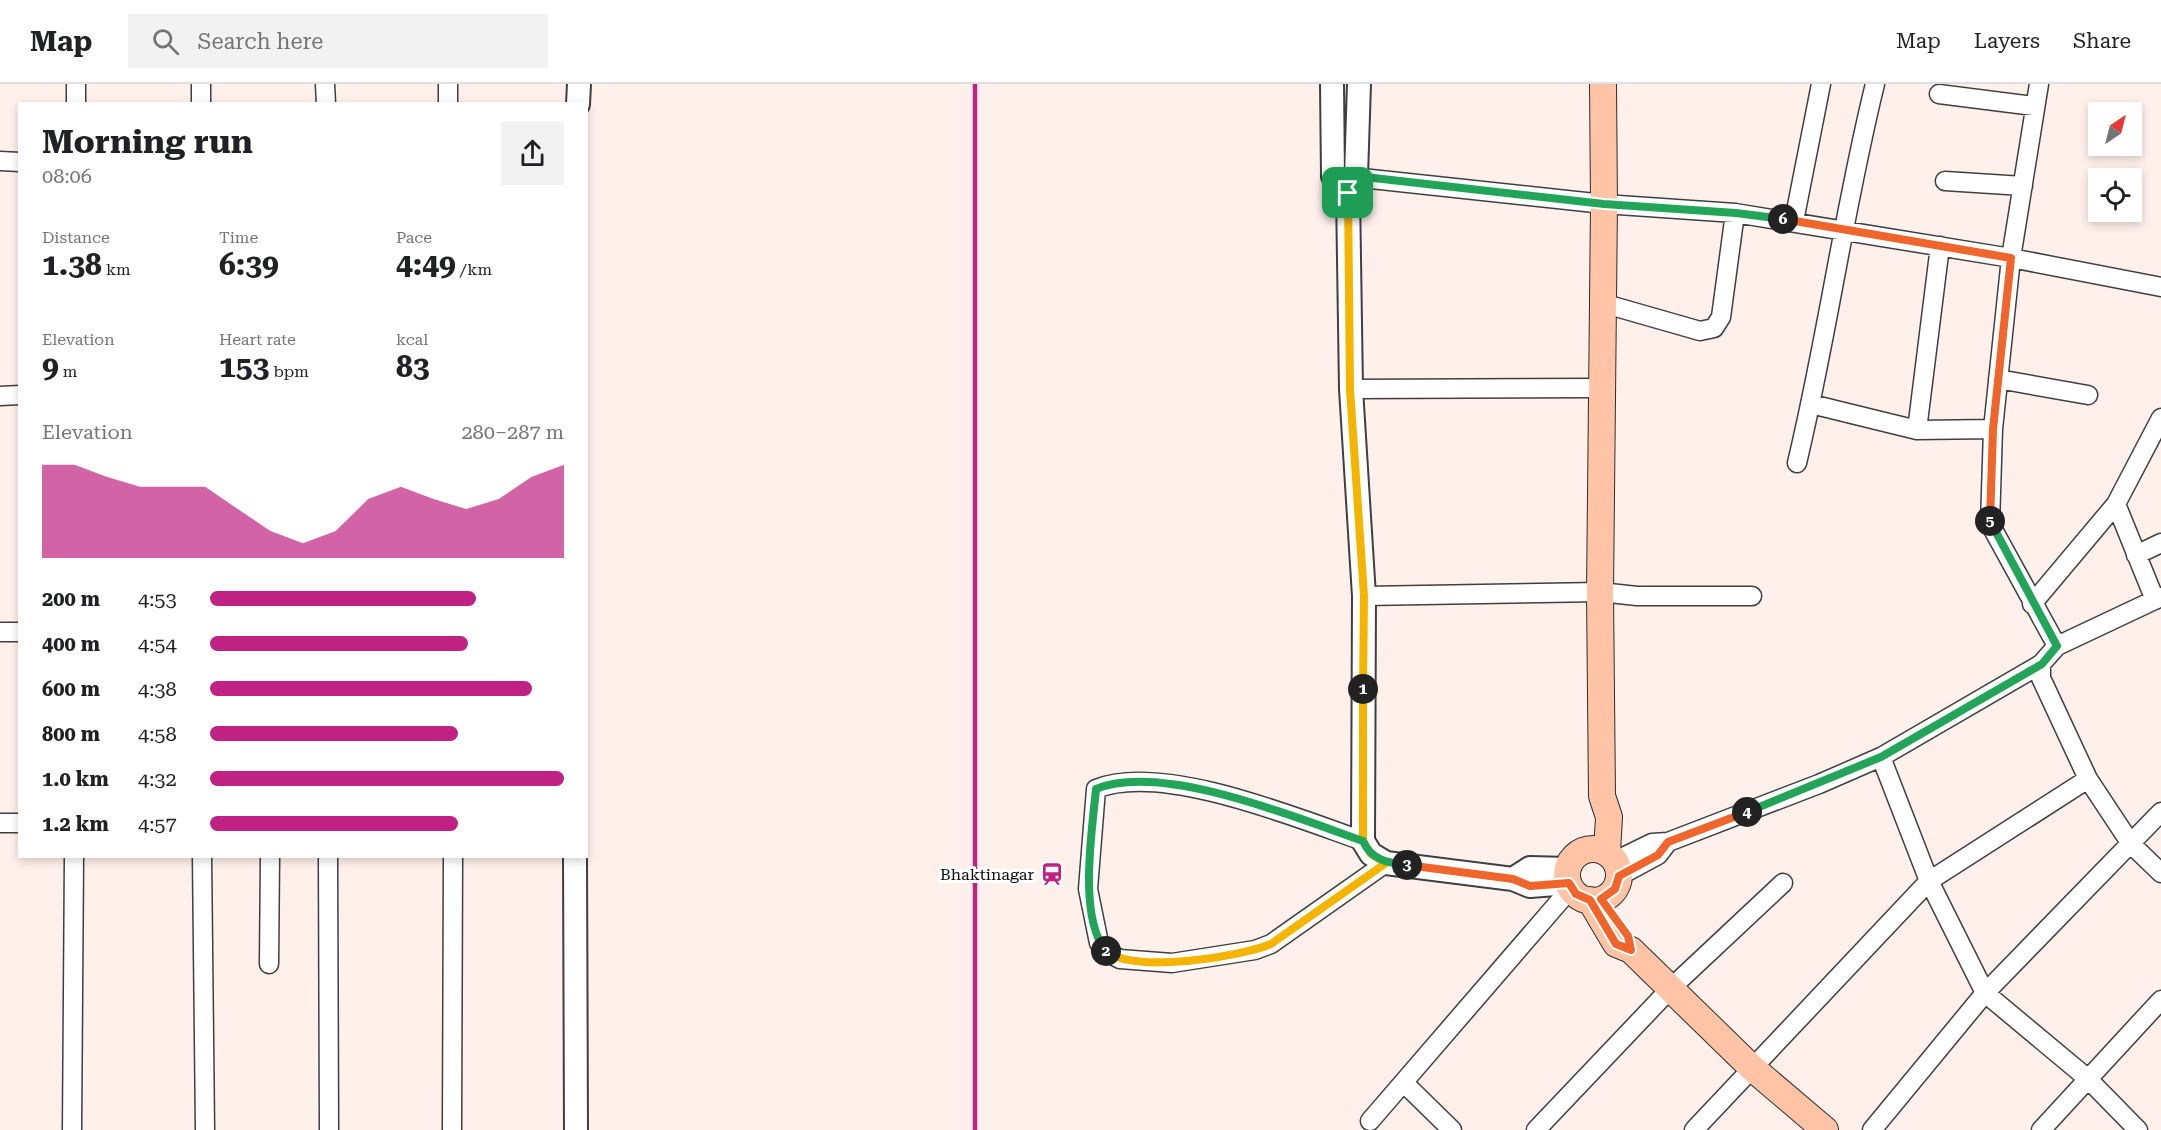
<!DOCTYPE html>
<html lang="en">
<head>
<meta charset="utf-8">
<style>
	:root { --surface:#fff; --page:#f2f2f2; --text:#202124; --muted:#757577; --line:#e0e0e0; --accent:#bf2282 }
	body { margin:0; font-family:"Roboto Serif",serif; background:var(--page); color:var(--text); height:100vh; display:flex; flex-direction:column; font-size:22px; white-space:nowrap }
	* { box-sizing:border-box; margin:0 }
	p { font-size:20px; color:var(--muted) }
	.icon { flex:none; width:33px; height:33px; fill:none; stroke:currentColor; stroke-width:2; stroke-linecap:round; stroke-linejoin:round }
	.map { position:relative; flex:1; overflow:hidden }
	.drawer { position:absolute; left:18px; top:18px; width:570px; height:756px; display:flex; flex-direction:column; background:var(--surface); border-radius:0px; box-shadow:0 3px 9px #0003 }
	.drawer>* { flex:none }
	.needle { width:39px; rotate:35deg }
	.buttons { position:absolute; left:2088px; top:18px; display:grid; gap:12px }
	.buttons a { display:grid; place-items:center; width:54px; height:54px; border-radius:0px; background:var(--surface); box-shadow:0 3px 9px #0003; font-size:30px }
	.pin { position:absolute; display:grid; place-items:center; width:51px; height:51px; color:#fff; margin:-26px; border-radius:12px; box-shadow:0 3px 9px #0006 }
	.km { position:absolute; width:30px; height:30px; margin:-15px; border-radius:50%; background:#222; color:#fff; font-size:16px; line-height:30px; text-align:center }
	.round { display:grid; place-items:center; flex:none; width:63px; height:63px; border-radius:0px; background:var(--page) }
	.overview { display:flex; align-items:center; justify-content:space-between; height:102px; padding:0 24px }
	h1 { font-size:33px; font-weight:700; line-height:45px }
	.metrics { display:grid; grid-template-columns:repeat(3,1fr); gap:9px; height:102px; padding:6px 24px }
	.metrics div { display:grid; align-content:center }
	.metrics b { font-size:30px; font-weight:700 }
	.metrics small { font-size:16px; font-weight:400 }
	.metrics p { font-size:16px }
	.chart { height:168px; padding:12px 24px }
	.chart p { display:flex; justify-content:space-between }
	.chart svg { width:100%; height:108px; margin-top:6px; fill:var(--accent); opacity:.7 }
	ul { padding:0 24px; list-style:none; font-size:20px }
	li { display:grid; grid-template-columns:96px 72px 1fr; align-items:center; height:45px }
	li i { height:15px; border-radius:8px; background:var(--accent) }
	header { display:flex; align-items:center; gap:36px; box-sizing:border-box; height:84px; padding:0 30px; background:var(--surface); border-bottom:2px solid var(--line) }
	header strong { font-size:28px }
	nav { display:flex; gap:33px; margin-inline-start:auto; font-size:21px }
	.search { width:420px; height:54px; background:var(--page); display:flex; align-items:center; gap:15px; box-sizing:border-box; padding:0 21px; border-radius:0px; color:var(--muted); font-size:22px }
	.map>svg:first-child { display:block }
</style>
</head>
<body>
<header>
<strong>Map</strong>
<div class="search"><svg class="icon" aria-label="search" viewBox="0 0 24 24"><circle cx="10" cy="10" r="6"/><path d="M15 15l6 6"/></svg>Search here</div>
<nav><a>Map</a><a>Layers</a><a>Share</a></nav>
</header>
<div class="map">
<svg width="2161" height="1046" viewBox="0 0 2161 1046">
	<rect width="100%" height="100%" fill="#fff0eb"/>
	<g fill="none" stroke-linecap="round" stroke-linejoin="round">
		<!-- minor casing -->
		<g stroke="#3f3f3f" stroke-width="21">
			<path id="minor" d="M325,0L326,20
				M448,0V20
				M2039,0L2011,174L1993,345L1990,440L2057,562
				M1939,10L2034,22
				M76,20V0
				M201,20V0
				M0,77L20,78
				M1343,92L1604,120L1735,129L2011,174L2161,203
				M1945,97L2023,102
				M1794,137L1821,0
				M1602,219L1700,247L1714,244L1721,233L1735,129
				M1998,295L2088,311
				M1351,305L1600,304
				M0,312L20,311
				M1811,320L1917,346L1993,345
				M1917,346L1940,162
				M1797,379C1827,254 1844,125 1875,0
				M2136,471L2161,459
				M1364,512L1600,508L1637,512H1752
				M2161,513L2057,562L2041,580V594L2088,695L2131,760L2161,789
				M2155,516L2116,420L2161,334
				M2032,520L2116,420
				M0,548H20
				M1881,673L1929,797L1985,909L2087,994L2138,1046
				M0,739H20
				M1363,757C1297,734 1161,678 1096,705L1088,805L1099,859L1108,869L1120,875L1172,879L1255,866L1271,860L1386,779
				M1668,758L1819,700L1881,673L2041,580
				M202,772L205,1046
				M328,772L329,1046
				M1615,777L1652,759L1668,758L1658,771L1619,792
				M269,880L270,772
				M1404,999L1452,1046
				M1370,1037L1571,804
				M72,1046L74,772
				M452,1046L453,772
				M1536,1046L1671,904L1783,799
				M1694,1046L1929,797L2088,695
				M1872,1046L1985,909L2161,728
				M2041,1046L2161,916"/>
		</g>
		<!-- tertiary casing -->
		<g stroke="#3f3f3f" stroke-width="26">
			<path id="tertiary" d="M1332,0L1333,92L1348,109
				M1359,0L1356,92L1348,109L1351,305L1364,512L1363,757L1371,770L1386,779L1513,795L1530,802L1569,799
				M578,20L579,0
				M575,772L576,1046
				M1513,795L1530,784L1568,785"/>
		</g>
		<!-- secondary casing -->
		<g stroke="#2e2e2e" stroke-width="28">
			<path id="secondary" d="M1603,0L1604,120L1600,508L1602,712L1609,733L1607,768
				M1567 791a26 26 0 1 1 52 0a26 26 0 1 1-52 0Z
				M1590,816L1616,860L1631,866L1751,983L1825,1046"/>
		</g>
		<!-- minor -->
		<use href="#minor" stroke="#fff" stroke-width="18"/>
		<!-- tertiary -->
		<use href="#tertiary" stroke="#fff" stroke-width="22"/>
		<!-- secondary -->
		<use href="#secondary" stroke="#ffc3a6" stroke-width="26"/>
		<!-- rail -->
		<path stroke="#bf2282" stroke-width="4.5" d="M975,1046V0"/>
	</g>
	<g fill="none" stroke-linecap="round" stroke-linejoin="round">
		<!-- split-1 casing -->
		<g stroke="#fff" stroke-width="12">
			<path id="split-1" d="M1348,109L1350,305L1364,512L1363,605"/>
		</g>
		<!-- split-2 casing -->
		<g stroke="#fff" stroke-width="12">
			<path id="split-2" d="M1106,867C1134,890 1239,873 1271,860L1386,779L1371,770L1363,757V605"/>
		</g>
		<!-- split-3 casing -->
		<g stroke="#fff" stroke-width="12">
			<path id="split-3" d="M1106,867C1078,833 1092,747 1096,705C1162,678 1297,734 1363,757C1371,776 1388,779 1407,781"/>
		</g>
		<!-- split-4 casing -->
		<g stroke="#fff" stroke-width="12">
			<path id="split-4" d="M1407,781L1513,795L1530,802L1569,799L1576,810L1590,816L1616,860L1631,866L1628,852L1601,815L1615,805L1619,792L1658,771L1668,758L1747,728"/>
		</g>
		<!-- split-5 casing -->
		<g stroke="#fff" stroke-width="12">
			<path id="split-5" d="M1747,728L1881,673L2042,580L2057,562L1990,437"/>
		</g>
		<!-- split-6 casing -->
		<g stroke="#fff" stroke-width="12">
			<path id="split-6" d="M1783,135L2011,174L1993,345L1990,437"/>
		</g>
		<!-- split-7 casing -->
		<g stroke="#fff" stroke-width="12">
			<path id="split-7" d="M1348,109L1356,92L1604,120L1736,129L1783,135"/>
		</g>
		<!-- split-1 -->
		<use href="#split-1" stroke="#f5b400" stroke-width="8"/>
		<!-- split-2 -->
		<use href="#split-2" stroke="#f5b400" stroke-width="8"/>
		<!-- split-3 -->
		<use href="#split-3" stroke="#22a559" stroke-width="8"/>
		<!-- split-4 -->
		<use href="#split-4" stroke="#f0652b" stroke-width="8"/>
		<!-- split-5 -->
		<use href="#split-5" stroke="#22a559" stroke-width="8"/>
		<!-- split-6 -->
		<use href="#split-6" stroke="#f0652b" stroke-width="8"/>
		<!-- split-7 -->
		<use href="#split-7" stroke="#22a559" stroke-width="8"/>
	</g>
	<!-- icons -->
	<defs>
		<g id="station-bare" transform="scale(1.8)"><path d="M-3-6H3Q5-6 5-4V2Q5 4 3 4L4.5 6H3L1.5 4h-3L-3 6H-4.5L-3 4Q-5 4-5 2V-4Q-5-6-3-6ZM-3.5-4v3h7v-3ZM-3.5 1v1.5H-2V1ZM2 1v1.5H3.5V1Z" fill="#bf2282" stroke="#fff" stroke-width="2.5" paint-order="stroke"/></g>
	</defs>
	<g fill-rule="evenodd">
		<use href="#station-bare" x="1052" y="790"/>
	</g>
	<g text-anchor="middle" stroke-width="6" stroke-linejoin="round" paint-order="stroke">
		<!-- poi labels -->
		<g font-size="16" fill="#0c0c0c" stroke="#fff" text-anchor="end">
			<text x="1034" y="796">Bhaktinagar</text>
		</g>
	</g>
</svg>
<div class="buttons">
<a><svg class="needle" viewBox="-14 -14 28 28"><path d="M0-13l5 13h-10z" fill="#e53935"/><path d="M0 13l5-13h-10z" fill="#757577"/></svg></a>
<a><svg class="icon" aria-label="locate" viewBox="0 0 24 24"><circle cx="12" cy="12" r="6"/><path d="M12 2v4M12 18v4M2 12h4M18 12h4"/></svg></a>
</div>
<div class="pin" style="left:1348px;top:109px;background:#1e9e55"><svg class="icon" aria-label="arrive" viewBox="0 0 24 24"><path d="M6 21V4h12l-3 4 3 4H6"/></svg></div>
<b class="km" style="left:1363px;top:605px">1</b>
<b class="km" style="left:1106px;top:867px">2</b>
<b class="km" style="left:1407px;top:781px">3</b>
<b class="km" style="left:1747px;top:728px">4</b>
<b class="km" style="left:1990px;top:437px">5</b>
<b class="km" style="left:1783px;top:135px">6</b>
<section class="drawer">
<div class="overview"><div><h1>Morning run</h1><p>08:06</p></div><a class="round"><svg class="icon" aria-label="share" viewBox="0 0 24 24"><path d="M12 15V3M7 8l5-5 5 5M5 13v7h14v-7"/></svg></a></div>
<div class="metrics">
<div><p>Distance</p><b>1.38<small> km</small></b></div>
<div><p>Time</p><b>6:39</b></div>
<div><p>Pace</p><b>4:49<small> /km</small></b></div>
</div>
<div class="metrics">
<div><p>Elevation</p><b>9<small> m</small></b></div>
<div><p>Heart rate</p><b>153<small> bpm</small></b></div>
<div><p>kcal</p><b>83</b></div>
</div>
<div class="chart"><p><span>Elevation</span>280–287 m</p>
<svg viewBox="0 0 160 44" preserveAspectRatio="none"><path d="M0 44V6L10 6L20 11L30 15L40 15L50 15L60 24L70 33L80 38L90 33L100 20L110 15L120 20L130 24L140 20L150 11L160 6V44z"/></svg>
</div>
<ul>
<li><b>200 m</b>4:53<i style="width:75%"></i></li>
<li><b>400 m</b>4:54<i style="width:73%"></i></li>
<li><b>600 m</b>4:38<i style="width:91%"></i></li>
<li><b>800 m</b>4:58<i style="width:70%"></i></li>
<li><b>1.0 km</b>4:32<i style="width:100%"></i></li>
<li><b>1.2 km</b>4:57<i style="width:70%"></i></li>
</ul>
</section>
</div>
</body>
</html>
